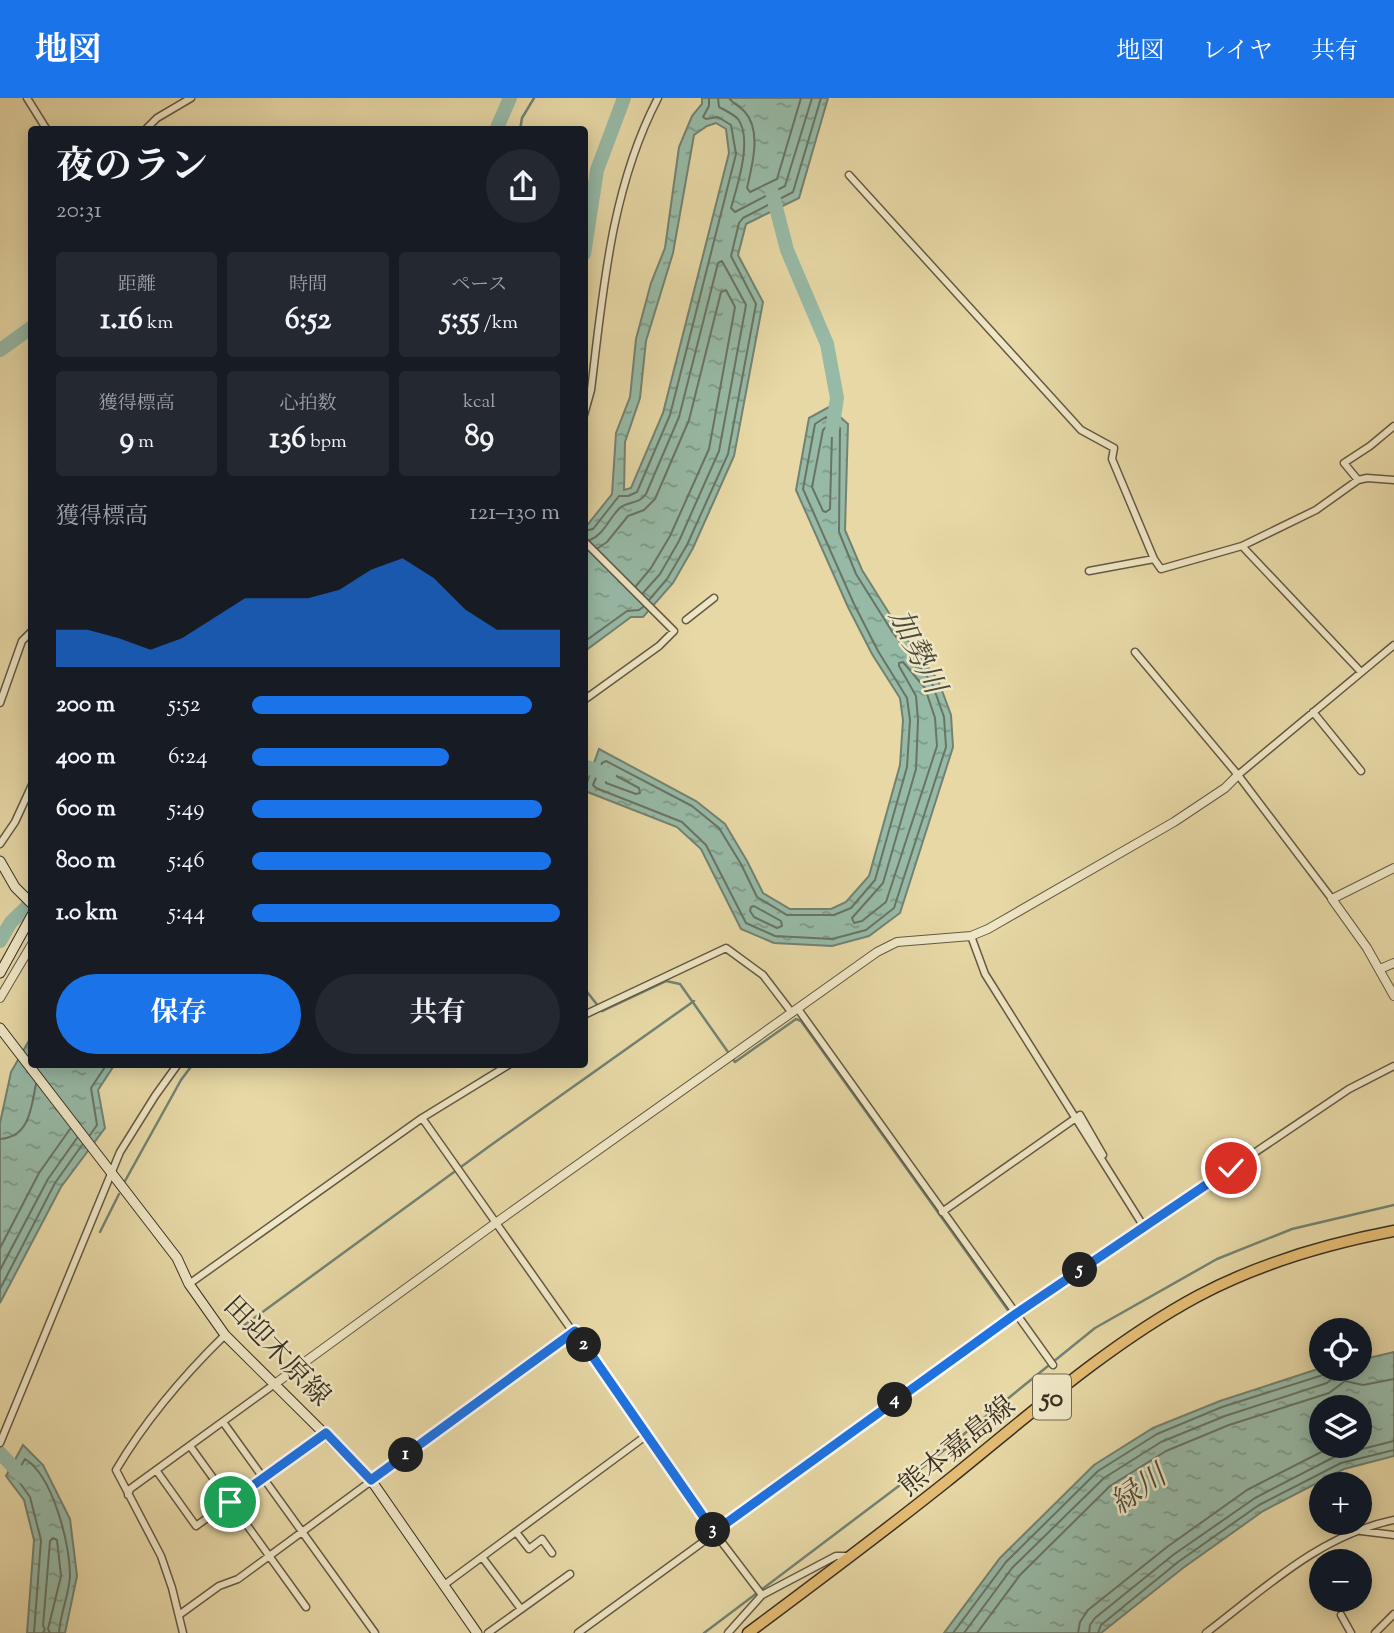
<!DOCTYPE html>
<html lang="ja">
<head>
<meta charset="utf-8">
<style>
	:root { --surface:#171b24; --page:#242831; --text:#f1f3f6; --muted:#9ea1a6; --accent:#1a73e8 }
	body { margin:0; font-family:"Sorts Mill Goudy","Noto Serif JP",serif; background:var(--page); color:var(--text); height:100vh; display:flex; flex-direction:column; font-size:26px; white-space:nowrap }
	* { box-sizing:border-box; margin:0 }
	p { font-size:23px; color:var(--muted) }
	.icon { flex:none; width:38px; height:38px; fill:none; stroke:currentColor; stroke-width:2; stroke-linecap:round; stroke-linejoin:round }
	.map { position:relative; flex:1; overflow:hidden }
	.details { position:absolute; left:28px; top:28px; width:560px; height:942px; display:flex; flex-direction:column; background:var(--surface); border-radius:7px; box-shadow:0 4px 18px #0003 }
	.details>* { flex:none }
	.tools { position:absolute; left:1309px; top:1220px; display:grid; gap:14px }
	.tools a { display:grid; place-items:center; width:63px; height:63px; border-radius:50%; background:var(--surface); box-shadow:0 4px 18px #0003; font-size:35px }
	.pin { position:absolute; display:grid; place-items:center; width:60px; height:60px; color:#fff; margin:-30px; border:4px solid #fff; border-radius:50%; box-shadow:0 2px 7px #0007 }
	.km { position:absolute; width:35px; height:35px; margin:-18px; border-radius:50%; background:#222; color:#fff; font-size:19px; line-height:35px; text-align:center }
	.round { display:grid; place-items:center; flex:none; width:74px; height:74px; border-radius:37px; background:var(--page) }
	.overview { display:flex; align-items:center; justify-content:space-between; height:119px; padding:0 28px }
	h1 { font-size:38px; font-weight:700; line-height:52px }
	.metrics { display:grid; grid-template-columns:repeat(3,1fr); gap:10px; height:119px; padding:7px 28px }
	.metrics div { display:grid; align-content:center; border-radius:7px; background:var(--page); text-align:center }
	.metrics b { font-size:30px; font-weight:700 }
	.metrics small { font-size:19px; font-weight:400 }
	.metrics p { font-size:19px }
	.chart { height:196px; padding:14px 28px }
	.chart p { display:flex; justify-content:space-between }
	.chart svg { width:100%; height:126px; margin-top:7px; fill:var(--accent); opacity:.7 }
	.primary-button { display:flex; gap:14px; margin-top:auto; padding:14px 28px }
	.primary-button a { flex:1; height:80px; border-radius:42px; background:var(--accent); color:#fff; font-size:28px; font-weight:700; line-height:80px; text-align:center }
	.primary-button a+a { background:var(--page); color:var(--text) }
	ul { padding:0 28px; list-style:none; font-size:23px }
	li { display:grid; grid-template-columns:112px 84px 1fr; align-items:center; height:52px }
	li i { height:18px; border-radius:9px; background:var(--accent) }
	header { display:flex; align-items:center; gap:42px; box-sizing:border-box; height:98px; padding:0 35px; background:var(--accent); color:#fff }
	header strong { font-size:33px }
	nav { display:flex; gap:38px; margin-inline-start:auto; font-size:24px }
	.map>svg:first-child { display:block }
</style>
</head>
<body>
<header>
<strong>地図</strong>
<nav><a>地図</a><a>レイヤ</a><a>共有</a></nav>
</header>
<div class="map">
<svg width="1394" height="1535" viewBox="0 0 1394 1535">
	<defs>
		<pattern id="water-ripples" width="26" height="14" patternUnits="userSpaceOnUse" patternTransform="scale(1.75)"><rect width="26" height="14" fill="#97baa7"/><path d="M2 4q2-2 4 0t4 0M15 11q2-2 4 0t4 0" fill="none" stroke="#7c9888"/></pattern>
	</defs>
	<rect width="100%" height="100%" fill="#e7d8a6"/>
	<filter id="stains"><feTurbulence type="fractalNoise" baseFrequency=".00286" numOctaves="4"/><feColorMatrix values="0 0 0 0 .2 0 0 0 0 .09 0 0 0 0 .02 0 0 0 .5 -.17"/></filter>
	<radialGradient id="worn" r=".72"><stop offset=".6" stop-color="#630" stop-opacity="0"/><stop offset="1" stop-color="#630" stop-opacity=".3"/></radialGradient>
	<!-- water -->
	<path fill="url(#water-ripples)" stroke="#728272" stroke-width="2" fill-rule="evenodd" d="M702,0H828L799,100L746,126L738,157L763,204L734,358L693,450L673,485L643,519H631L585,553V430L612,396L616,335L630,299L636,241L651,185L665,150L679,49L692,18L702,6ZM716,25L726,31L729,55L663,315L631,390L624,392L625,344L640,300L646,243L673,155L694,37L707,28Z
		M829,309L848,326L845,432L862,472L899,531L938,582L951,617L953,649L900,815L869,838L832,848L774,845L741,831L701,751L677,729L585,693V690L599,651L696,703L725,726L747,763L763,795L790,811H831L846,804L869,778L900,667L903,622L900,600L872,556L848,509L796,392L809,320Z
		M31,939L32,966H115L98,992L105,1030L61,1089L0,1205V1025L11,974Z
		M1394,1254V1358L1344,1371L1263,1413L1183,1470L1101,1535H944L1000,1460L1094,1367L1153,1330L1220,1303L1321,1270H1360V1262ZM1321,1309H1360V1348H1321Z
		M23,1347L43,1367L70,1421L77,1478L65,1535H27L34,1442L24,1402L6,1378Z"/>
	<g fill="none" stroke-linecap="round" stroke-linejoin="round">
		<!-- shore -->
		<path stroke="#687464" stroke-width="2" d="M718,0L719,9C725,12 733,16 738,21C753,41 737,89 731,110L735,114L785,88L812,0
			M729,0C733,6 740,8 745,14C762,33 752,68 747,90L750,94L777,81L801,0
			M826,319L840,330L839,434L856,476L893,535L932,585L944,619L946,649L894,810L866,832L832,841L775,838L746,825L706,747L682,724L596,690L593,687L602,665L606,663L692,708L719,730L741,766L757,799L787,817H834L851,810L875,782L907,669L910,622L907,600L878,553L854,506L803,391L815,326Z
			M826,329L832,335L830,411L826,414L823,413L812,389L823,332Z
			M584,433L593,431L619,398H628L637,394L670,317L736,56L731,27L718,19L706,21L703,19L709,8V0
			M590,442C605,436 609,419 621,409C630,403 639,406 646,396L679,319L718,165L722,163L746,207L719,353L679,443L660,476L643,495
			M598,450L607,444L628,418L644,412L655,401L689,322L721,194L726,192L735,209L709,351L670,438L651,470L636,488
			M649,502L667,481L687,447L728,356L756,206L731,158L739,125L743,120L793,94L821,0
			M584,544L627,513L639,512L643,509
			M903,564L925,590L935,620L937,648L886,804L862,823L854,825L852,820L883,785L916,671L918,622L916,598L899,568V565Z
			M611,675L639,690L640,695L636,696L606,685V677Z
			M751,809L754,808L781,823L782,828L777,830L754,819L750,813Z
			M90,1037L97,1027L91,990L107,966
			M0,1041C30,1039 31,1010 36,986
			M0,1150L39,1075L70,1031
			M0,1172L48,1081L77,1040
			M0,1191L55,1085L82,1047
			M34,1535L41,1442L30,1399L15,1378L25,1361C53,1378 69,1444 70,1476C70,1495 60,1515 59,1535
			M43,1535L45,1531L43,1528L50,1443L53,1440L57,1442L61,1478L48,1531L50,1535
			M953,1535L1006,1464L1098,1373L1157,1336L1222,1309L1323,1277L1328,1270
			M964,1535L1012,1470L1104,1380L1161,1344L1225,1318L1327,1285L1334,1279L1337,1270
			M977,1535L1020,1477L1110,1388L1166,1353L1229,1327L1329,1295L1345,1283L1363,1287L1394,1281
			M1078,1535L1080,1524L1088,1512L1167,1449L1247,1392L1333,1348
			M1089,1535L1090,1527L1095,1520L1173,1457L1255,1400L1338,1357L1394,1343
			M1098,1535L1101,1527L1178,1464L1259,1407L1341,1365L1394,1352"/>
		<!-- stream -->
		<path stroke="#728272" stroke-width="2.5" d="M520,32L522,20L534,0
			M584,890L602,913L666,883L680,886L735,964L796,921L801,923L1015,1222
			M125,1083L181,982L193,966
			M100,1134L119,1096
			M242,1229L491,1047L694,903
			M704,1535L912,1378L1095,1230L1217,1161L1292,1131L1394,1107"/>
		<!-- river -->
		<path stroke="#97baa7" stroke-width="14" d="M496,32L510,0
			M772,94L787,152L827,246L837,300L832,332
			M584,156L597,72L624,0
			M0,252L32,229
			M584,668L609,677
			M0,843L11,824L32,804
			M0,1355L23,1379"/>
		<!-- minor casing -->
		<g stroke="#655943" stroke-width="9">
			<path id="minor" d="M27,0L47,32
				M145,32L157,20L191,0
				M849,77L1081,332L1114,350L1112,361L1154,461L1161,471L1242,448L1316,412L1358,382L1367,380L1394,382
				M584,317L591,292C603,193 611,90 658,0
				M1358,382L1344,365L1370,348L1394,328
				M584,443L674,533L659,548L584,602
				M1242,448L1361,574
				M1089,473L1154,461
				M686,522L714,500
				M1135,554L1238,677L1332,801
				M0,605L22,543L32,533
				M1313,614L1361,673
				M1238,677L1394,547
				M0,746L15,724L32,687
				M971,838L985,876L1144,1129
				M798,911L1053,1267
				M584,917L726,850L763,877L792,915
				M422,1020L714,1434L762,1497
				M942,1114L1080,1017L1103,1057
				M189,1186L422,1020L510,966
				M223,1324L375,1535
				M0,1345L120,1054L155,998L178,966
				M190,1348L306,1509
				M156,1372L196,1428L326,1335
				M128,1397L130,1391L276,1285
				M1361,1433L1394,1437
				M516,1434L529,1451L542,1441L552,1455
				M482,1459L521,1511
				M444,1487L647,1337
				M179,1517L219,1488L238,1481L575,1233
				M1341,1517L1351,1535
				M183,1535L172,1490L161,1458L116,1372C145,1323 184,1277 225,1237
				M488,1535L570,1476
				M578,1535L1017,1215L1349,991L1394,968
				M728,1535L762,1497L836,1458H848
				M1206,1535C1264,1491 1320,1437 1394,1422
				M1375,1535L1394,1516"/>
		</g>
		<!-- tertiary casing -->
		<g stroke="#655943" stroke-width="10">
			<path id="tertiary" d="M1394,770L1332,801L1367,850L1394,898
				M1380,871L1394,865
				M0,900L32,846
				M276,1285L497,1124L877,854L897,844L971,838L988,831L1174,724L1225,690L1238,677"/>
		</g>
		<!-- secondary casing -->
		<g stroke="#3a2f22" stroke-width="11">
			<path id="secondary" d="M0,763L15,789L32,806
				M0,875L32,817
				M0,930L177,1160L189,1186L225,1237L371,1382L477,1535"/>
		</g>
		<!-- primary casing -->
		<g stroke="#3a2f22" stroke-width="13">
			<path id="primary" d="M748,1535C815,1485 881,1436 946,1384C1027,1319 1107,1247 1198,1198C1260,1165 1326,1146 1394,1133"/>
		</g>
		<!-- minor -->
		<use href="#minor" stroke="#efe6c5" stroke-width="6"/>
		<!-- tertiary -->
		<use href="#tertiary" stroke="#efe6c5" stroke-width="8"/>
		<!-- secondary -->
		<use href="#secondary" stroke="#efe6c5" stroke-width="9"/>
		<!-- primary -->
		<use href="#primary" stroke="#e4bc73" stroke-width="10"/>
	</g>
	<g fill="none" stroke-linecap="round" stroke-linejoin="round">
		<!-- route casing -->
		<g stroke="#fff" stroke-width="14">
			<path id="route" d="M230,1404L326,1335L371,1382L575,1233L714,1434L1017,1215L1231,1070"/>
		</g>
		<!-- route -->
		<use href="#route" stroke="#1a73e8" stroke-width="9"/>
	</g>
	<g text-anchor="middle" stroke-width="5" stroke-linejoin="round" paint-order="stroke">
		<!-- shield labels -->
		<rect fill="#efe6c5" stroke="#706653" stroke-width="2" x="1033" y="1276.5" width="38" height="45" rx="5"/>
		<g font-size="26" font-weight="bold" fill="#3a2f22">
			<text x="1052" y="1308">50</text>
		</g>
		<!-- street labels -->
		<g font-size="28" fill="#3a2f22" stroke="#efe6c5">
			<text transform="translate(278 1252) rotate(46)" y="10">田迎木原線</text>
			<text transform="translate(956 1347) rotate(-39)" y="10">熊本嘉島線</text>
		</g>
		<!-- water labels -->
		<g font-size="30" font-style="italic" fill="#4d4b3d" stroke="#efe6c5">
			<text transform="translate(918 553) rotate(64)" y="10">加勢川</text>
			<text transform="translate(1138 1391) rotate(-35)" y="10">緑川</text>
		</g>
	</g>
	<rect width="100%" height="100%" filter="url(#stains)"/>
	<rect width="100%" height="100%" fill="url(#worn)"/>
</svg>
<div class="tools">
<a><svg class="icon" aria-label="locate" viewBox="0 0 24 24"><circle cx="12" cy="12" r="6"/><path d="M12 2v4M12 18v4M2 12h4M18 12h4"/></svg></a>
<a><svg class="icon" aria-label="layers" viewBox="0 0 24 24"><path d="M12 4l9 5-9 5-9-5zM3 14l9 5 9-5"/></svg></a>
<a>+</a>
<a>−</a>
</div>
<div class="pin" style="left:230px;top:1404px;background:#1e9e55"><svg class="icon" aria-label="arrive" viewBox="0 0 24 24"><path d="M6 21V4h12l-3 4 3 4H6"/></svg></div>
<div class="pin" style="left:1231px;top:1070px;background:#d93025"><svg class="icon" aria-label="check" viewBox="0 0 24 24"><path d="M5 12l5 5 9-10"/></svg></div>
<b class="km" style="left:406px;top:1357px">1</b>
<b class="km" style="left:584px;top:1247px">2</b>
<b class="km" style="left:713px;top:1432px">3</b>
<b class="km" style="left:895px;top:1302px">4</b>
<b class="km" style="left:1080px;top:1172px">5</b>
<section class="details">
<div class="overview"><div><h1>夜のラン</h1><p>20:31</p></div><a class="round"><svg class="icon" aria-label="share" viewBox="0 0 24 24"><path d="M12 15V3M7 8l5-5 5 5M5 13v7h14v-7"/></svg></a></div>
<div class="metrics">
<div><p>距離</p><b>1.16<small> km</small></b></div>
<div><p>時間</p><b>6:52</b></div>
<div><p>ペース</p><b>5:55<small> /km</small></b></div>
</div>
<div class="metrics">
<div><p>獲得標高</p><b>9<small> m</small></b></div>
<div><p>心拍数</p><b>136<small> bpm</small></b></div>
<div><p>kcal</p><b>89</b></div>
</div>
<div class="chart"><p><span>獲得標高</span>121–130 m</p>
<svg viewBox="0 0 160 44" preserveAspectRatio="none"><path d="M0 44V31L10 31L20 34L30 38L40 34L50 27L60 20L70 20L80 20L90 17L100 10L110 6L120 13L130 24L140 31L150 31L160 31V44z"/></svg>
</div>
<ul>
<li><b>200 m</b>5:52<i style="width:91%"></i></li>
<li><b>400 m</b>6:24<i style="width:64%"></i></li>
<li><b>600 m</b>5:49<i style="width:94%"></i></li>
<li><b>800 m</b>5:46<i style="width:97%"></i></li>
<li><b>1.0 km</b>5:44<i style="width:100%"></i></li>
</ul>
<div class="primary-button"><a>保存</a><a>共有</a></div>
</section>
</div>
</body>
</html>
